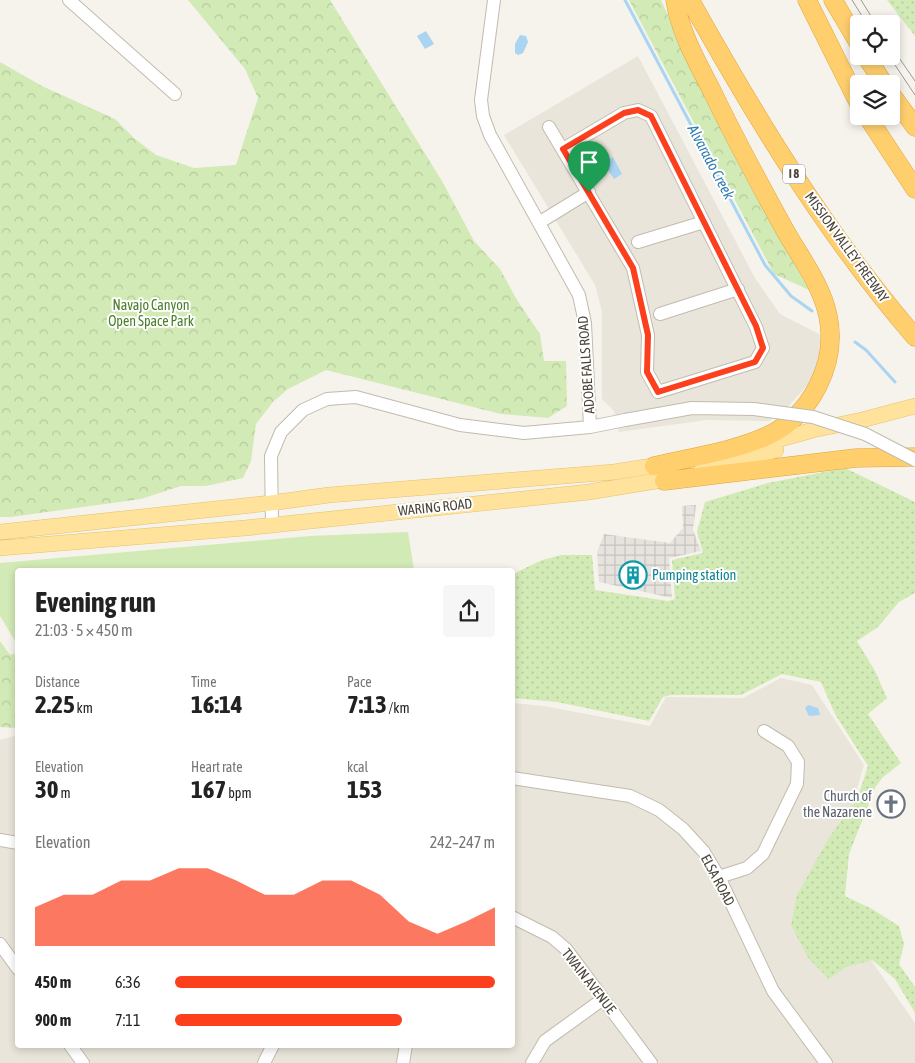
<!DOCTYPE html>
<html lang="en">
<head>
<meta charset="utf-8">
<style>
	:root { --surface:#fff; --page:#f6f6f6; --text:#222; --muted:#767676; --accent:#fc3f1d }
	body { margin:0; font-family:"Asap Condensed",sans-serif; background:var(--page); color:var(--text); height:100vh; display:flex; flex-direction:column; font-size:19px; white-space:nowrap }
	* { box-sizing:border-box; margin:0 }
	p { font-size:16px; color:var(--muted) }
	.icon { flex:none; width:28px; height:28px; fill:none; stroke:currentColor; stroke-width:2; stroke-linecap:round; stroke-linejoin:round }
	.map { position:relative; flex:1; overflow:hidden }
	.side { position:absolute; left:15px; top:568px; width:500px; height:480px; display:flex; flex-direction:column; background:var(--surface); border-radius:5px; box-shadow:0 2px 8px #0003 }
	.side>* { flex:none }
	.tools { position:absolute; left:850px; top:15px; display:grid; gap:10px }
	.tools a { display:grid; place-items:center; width:50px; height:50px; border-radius:5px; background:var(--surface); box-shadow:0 2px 8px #0003; font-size:25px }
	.pin { position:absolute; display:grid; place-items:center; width:42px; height:42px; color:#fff; margin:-51px -21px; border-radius:50% 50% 50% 0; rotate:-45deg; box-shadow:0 0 5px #0007 }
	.pin .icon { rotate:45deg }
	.round { display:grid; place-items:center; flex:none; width:52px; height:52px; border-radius:5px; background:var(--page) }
	.overview { display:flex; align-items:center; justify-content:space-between; height:85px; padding:0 20px }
	h1 { font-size:28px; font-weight:700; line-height:38px }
	.metrics { display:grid; grid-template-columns:repeat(3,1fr); gap:8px; height:85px; padding:5px 20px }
	.metrics div { display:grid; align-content:center }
	.metrics b { font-size:25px; font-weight:700 }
	.metrics small { font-size:14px; font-weight:400 }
	.metrics p { font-size:14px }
	.chart { height:140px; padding:10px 20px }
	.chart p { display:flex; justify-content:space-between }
	.chart svg { width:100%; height:90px; margin-top:5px; fill:var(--accent); opacity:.7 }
	ul { padding:0 20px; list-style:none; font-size:16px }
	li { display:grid; grid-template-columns:80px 60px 1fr; align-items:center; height:38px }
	li i { height:12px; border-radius:6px; background:var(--accent) }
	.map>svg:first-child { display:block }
</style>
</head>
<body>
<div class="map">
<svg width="915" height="1063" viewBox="0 0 915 1063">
	<defs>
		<pattern id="industrial-grid" width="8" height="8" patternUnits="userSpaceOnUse" patternTransform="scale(1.25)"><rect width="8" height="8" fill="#e6e2dd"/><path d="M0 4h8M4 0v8" fill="none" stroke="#c7c3be"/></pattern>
		<pattern id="grass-dots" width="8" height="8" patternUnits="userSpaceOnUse" patternTransform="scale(1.25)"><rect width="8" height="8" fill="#d2eab5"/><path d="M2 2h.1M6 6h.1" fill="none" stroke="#b6ca9c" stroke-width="1.8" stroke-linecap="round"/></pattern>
		<pattern id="forest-crowns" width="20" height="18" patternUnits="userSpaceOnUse" patternTransform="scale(1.25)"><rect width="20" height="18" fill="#d2eab5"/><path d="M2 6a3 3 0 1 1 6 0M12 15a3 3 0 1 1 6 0" fill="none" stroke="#b6ca9c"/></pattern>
	</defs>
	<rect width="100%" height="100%" fill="#f6f3ec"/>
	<!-- residential -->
	<path fill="#eae5da" d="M638,56L755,278L780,314L821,335V349L813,379L784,411L769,421L707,420L619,432L614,411L602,399V312L595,285L504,135Z
		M781,678L812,685L864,765L826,896L915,1023V1063H0V740L17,735L18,1045H512L513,703L544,706L650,726L666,697L743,698Z"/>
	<!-- industrial -->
	<path fill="url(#industrial-grid)" d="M696,505L693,530L701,551L669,558L672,598L599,582L597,552L604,534L670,543L683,528L682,506Z"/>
	<!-- grass -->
	<path fill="url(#grass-dots)" d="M887,0H915V36Z
		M845,468L915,502V593L899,602L878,627L857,641L875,671L887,698L868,714L901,763L882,778L875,788L849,854L845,896L872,909L899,926L904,944L899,964L915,987V1013L895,979L872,960L846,967L829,979L808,958L791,925L797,895L830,836L857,799L868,766L835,714L821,682L782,674L741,695H671L663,697L649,721L557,702L513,698V574L542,560L562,555H592L595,590L668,601L675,599L672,560L703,553L697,532L705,502L768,483Z"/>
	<!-- forest -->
	<path fill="url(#forest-crowns)" d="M188,0H330L442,181L474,241L500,269L517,300L540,334L544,361H566L567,406L548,418L501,414L326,370L288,389L273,402L256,424L251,461L243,478L206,486H181L141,499L11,517H0V62L42,86L115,119L135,139L156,155L194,168L236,165L258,98L245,69Z
		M629,0H661L705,95L749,183L809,290L774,274Z
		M0,641L10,655L17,653V728L0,727Z"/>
	<!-- garden -->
	<path fill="#d2eab5" d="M408,532L414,570H18L17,644L0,616V563L310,536Z"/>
	<!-- water -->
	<path fill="#a9d4f2" d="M426,31L434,44L425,49L417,36Z
		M520,35L526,36L528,42L523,53L518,55L515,53V44Z
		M613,157L622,174L614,179L603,163Z
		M808,705L818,708L820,715L809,716L805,708Z"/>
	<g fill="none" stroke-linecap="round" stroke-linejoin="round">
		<!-- stream -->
		<path stroke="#a9d4f2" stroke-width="3" d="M625,0L765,265L791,296L812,311
			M855,342L866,350L895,382"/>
		<!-- minor casing -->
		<g stroke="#c2bbae" stroke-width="14">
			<path id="minor" d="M69,0L175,94
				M494,0L481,100L483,116L490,135L579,295L585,323L590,427
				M549,127L633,268L648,335L647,372L658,392L755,362L763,348L756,327L651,116L638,110L624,113L563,149
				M540,222L589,192
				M638,242L704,222
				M660,314L738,289
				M272,524L271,456L281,432L303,410L327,399L356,397L460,425L524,433L590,427L625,420
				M512,778L630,796L659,810L683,829L704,852L719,877L773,991L826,1063
				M0,840L18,843
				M719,877L747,868L763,854L797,784L798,762L788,746L764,731
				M512,917L552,937L566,949L651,1063
				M0,944L18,969
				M70,1045L83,1063
				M264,1063L273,1045
				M403,1063L406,1045
				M532,1063L545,1041L603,999"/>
		</g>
		<!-- major casing -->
		<g stroke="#e6c16a" stroke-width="16">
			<path id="major" d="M759,445L813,430L862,420L915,406
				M701,471L776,450
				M0,532L271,503L329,495L614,472L665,464
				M0,548L245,528L589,492L674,478"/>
		</g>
		<!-- highway casing -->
		<g stroke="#e0a43c" stroke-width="19">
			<path id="highway" d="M690,0C756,118 826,234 915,337
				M807,0L859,104
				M833,0L859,44
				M866,56L884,84
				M891,94L915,127
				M867,116L915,189
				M654,466C691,457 732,452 767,436C811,416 838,363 828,316C822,286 801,258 786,232C760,185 735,139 712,91C697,62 680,32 675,0
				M664,481L856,458L915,457"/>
		</g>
		<!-- minor -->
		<use href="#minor" stroke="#fff" stroke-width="12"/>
		<!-- major -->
		<use href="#major" stroke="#ffe39c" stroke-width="15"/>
		<!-- highway -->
		<use href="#highway" stroke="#ffcf6e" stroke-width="18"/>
		<!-- tram -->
		<path stroke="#9a9a9a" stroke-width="1" d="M852,0L867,24
			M861,0L876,24
			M891,46L915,81
			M889,56L915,95"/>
		<!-- minor-bridge casing -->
		<g stroke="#c2bbae" stroke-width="14" stroke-linecap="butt">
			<path id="minor-bridge" d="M625,420L692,408L754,409L813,417L865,434L915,460"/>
		</g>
		<!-- minor-bridge -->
		<use href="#minor-bridge" stroke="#fff" stroke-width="12"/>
	</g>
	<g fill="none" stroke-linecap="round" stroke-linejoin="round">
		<!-- route casing -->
		<g stroke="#fff" stroke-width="10">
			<path id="route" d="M638,110L651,116L756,326L763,348L755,362L658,392L647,372L648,335L633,268L563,149L624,113Z"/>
		</g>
		<!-- route -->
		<use href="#route" stroke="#fc3f1d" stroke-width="6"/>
	</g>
	<!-- icons -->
	<defs>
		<g id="building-ring" transform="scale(1.4375)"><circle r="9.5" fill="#fff" stroke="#0f9aa8" stroke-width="1.5"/><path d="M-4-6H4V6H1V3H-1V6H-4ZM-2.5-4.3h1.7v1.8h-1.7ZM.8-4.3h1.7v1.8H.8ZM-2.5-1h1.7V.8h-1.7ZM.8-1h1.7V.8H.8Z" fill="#0f9aa8"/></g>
		<g id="church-ring" transform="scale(1.4375)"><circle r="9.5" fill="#fff" stroke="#6b7280" stroke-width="1.5"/><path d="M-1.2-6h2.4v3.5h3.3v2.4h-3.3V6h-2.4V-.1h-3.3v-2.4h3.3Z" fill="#6b7280"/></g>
	</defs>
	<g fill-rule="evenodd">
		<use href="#building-ring" x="633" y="575"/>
		<use href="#church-ring" x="891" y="804"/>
	</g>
	<g text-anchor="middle" stroke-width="4" stroke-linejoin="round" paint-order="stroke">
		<!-- shield labels -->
		<rect fill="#fff" stroke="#817c74" stroke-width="1" x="783" y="164.5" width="22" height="19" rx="4"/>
		<g font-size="12" font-weight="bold" fill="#4b4439">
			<text x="794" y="178">I 8</text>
		</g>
		<!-- street labels -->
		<g font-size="14" fill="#4b4439" stroke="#fff">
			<text transform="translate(847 247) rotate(54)" y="5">MISSION VALLEY FREEWAY</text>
			<text transform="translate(586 365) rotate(-94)" y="5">ADOBE FALLS ROAD</text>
			<text transform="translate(435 507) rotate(-6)" y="5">WARING ROAD</text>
			<text transform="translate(718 880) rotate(62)" y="5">ELSA ROAD</text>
			<text transform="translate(589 981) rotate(52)" y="5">TWAIN AVENUE</text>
		</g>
		<!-- park labels -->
		<g font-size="14" fill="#4a7f2a" stroke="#fff">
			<text x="151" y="310">Navajo Canyon<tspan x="151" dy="16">Open Space Park</tspan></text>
		</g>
		<!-- culture labels -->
		<g font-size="14" fill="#0d838f" stroke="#fff" text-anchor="start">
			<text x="652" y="580">Pumping station</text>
		</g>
		<!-- worship labels -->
		<g font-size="14" fill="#5b616d" stroke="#fff" text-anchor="end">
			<text x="872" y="801">Church of<tspan x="872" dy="16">the Nazarene</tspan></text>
		</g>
		<!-- water labels -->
		<g font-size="15" font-style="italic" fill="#2e7ab2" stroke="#fff">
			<text transform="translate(711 162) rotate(62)" y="5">Alvarado Creek</text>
		</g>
	</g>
</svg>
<div class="tools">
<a><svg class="icon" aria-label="locate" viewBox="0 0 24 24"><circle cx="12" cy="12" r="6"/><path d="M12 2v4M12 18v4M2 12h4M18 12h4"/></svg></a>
<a><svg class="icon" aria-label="layers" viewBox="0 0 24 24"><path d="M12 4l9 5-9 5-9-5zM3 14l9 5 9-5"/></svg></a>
</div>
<div class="pin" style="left:589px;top:192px;background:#1e9e55"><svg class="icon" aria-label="arrive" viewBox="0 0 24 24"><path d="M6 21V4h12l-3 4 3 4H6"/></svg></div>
<section class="side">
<div class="overview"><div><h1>Evening run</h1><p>21:03 · 5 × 450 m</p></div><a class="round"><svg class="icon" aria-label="share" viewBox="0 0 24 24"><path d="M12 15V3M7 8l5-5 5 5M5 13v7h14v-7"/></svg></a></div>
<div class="metrics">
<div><p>Distance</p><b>2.25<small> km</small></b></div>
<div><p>Time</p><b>16:14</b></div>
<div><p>Pace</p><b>7:13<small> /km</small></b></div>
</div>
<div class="metrics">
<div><p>Elevation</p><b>30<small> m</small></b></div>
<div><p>Heart rate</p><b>167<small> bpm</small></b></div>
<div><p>kcal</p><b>153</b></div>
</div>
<div class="chart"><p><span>Elevation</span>242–247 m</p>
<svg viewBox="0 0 160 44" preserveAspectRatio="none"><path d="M0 44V25L10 19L20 19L30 12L40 12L50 6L60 6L70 12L80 19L90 19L100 12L110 12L120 19L130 32L140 38L150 32L160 25V44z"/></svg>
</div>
<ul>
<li><b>450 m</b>6:36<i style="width:100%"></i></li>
<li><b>900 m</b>7:11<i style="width:71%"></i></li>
</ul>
</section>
</div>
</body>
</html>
